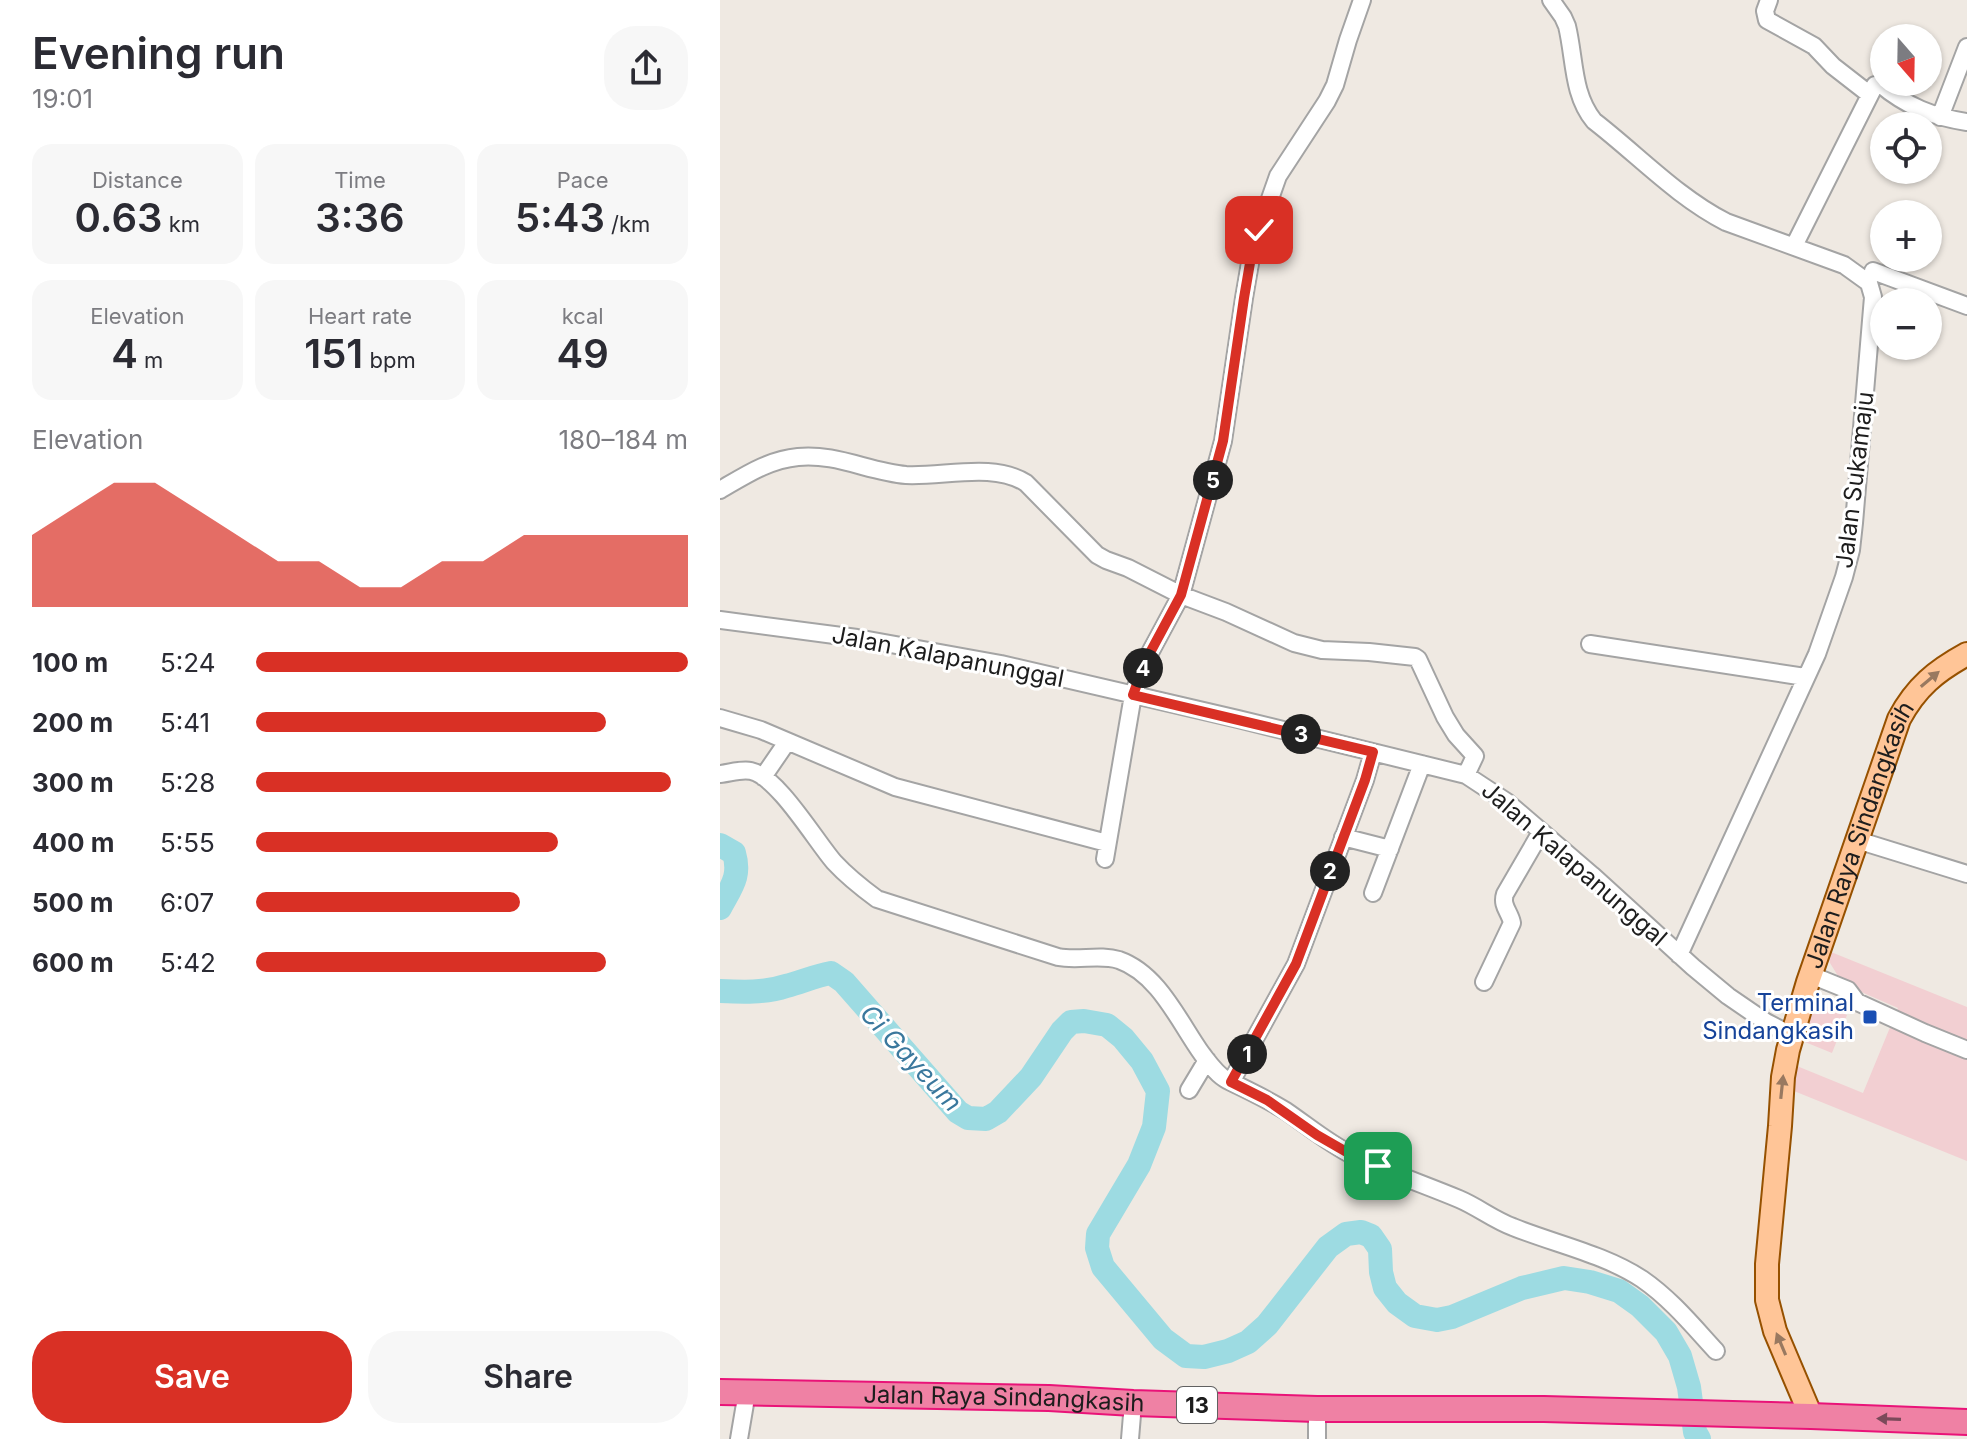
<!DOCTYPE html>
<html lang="en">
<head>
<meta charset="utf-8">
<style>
	:root { --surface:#fff; --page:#f7f7f7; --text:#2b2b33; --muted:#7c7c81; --accent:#d93025 }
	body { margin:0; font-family:Inter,sans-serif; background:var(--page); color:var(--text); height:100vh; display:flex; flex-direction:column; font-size:30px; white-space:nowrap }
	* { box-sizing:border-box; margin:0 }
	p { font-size:26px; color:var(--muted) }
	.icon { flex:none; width:44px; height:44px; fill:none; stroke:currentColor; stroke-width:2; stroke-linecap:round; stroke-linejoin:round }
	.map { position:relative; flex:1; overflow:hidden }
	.sheet { display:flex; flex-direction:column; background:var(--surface); width:720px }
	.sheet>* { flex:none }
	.needle { width:52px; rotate:160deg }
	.fabs { position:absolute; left:1150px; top:24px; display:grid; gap:16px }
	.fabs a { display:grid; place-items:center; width:72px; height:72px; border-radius:50%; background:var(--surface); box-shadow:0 2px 6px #0004; font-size:40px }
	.pin { position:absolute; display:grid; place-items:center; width:68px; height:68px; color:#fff; margin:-34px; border-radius:16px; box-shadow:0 4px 12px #0006 }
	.km { position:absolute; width:40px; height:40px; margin:-20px; border-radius:50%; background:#222; color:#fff; font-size:22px; line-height:40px; text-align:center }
	.round { display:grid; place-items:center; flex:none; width:84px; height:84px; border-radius:32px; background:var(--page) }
	.summary { display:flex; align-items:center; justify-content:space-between; height:136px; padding:0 32px }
	h1 { font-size:44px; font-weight:600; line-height:60px }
	.stats { display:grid; grid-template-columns:repeat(3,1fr); gap:12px; height:136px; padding:8px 32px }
	.stats div { display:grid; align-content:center; border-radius:20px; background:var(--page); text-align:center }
	.stats b { font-size:40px; font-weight:600 }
	.stats small { font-size:22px; font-weight:400 }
	.stats p { font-size:22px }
	.chart { height:224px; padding:16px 32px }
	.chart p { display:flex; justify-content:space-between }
	.chart svg { width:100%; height:144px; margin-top:8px; fill:var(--accent); opacity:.7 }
	.cta { display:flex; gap:16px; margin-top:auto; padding:16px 32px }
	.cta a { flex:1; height:92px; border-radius:32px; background:var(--accent); color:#fff; font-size:32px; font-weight:600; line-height:92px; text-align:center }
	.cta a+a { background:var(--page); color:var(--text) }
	ul { padding:0 32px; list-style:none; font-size:26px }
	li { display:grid; grid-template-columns:128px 96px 1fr; align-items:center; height:60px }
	li i { height:20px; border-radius:10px; background:var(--accent) }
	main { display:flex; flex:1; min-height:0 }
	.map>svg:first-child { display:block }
</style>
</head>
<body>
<main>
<section class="sheet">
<div class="summary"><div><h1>Evening run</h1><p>19:01</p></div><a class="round"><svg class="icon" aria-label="share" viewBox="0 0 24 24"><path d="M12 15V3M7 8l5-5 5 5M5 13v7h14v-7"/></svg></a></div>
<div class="stats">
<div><p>Distance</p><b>0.63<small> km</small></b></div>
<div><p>Time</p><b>3:36</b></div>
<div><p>Pace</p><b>5:43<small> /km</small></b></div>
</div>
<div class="stats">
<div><p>Elevation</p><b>4<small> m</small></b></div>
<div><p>Heart rate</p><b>151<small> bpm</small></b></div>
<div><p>kcal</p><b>49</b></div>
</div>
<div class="chart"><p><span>Elevation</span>180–184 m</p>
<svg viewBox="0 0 160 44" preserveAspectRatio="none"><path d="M0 44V22L10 14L20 6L30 6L40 14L50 22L60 30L70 30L80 38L90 38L100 30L110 30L120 22L130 22L140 22L150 22L160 22V44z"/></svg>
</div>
<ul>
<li><b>100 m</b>5:24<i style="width:100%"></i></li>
<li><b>200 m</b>5:41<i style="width:81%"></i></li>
<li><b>300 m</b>5:28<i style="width:96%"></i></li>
<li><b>400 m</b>5:55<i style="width:70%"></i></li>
<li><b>500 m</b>6:07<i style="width:61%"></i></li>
<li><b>600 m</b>5:42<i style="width:81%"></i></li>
</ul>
<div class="cta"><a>Save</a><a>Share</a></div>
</section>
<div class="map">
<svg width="1247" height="1439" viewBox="0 0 1247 1439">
	<rect width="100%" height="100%" fill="#efe9e2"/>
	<!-- commercial -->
	<path fill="#f2cfd2" d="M1111,952L1247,1007V1161L1069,1089L1072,1064L1143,1093L1178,1008L1123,984L1110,963L1109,958Z
		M1093,1001L1127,1015L1112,1053L1080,1040Z"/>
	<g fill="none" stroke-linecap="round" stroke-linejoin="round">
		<!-- river -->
		<path stroke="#9ddbe2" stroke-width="24" d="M0,845L14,853C21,877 11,887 0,908
			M0,991C22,992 45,993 66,986C82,982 94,976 111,973L124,982L238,1112L248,1118L266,1119L278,1112L311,1077L342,1031L351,1022L364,1021L387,1025L403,1038L422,1061L438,1091L434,1127L419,1165L378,1234L377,1248L383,1267L443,1339L466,1356L484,1357L508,1351L528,1342L547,1325L608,1247L626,1234L641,1232L651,1236L660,1249L661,1272L665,1288L677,1303L695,1316L717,1320L732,1317L802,1288L844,1278L870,1282L899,1291L920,1306L946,1332L960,1356L969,1387L975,1432L979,1439"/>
		<!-- minor casing -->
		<g stroke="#a4a4a4" stroke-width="20">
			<path id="minor" d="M831,0L843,17L847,26C855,59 852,94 874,121C918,155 957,197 1006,222L1124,265L1149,283L1153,297L1134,523L1131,550L1124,577L1097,654L959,955
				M1049,0L1045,11L1047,20L1094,46L1113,66L1149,94
				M1220,117L1247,47
				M1074,246L1155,85L1160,84C1186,106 1213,117 1247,122
				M1153,271L1247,306
				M0,490C26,475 48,460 78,457C115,453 150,472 186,475C224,477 273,462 306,483L377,555L386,560L408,568L461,595L506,612L574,643L602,650L649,652L695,657L698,659L725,717L736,735L755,756L746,775
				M0,620L137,638L281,664L518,719L746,775L787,802L872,875L973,967L1008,996L1046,1022L1073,1036
				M870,644L1085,677
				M0,718L41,730L175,787L387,843
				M0,774C10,773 21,769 31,771C58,777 95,840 114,862C127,876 142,888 157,899L338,957C358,961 380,954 399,960C439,974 459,1022 482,1054C489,1063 497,1075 507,1080C527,1090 547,1099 566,1111C588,1126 608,1143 632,1155C667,1172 703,1184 739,1199C758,1207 774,1220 793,1227C835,1244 884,1254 922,1279C951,1299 973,1326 996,1351
				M43,777L67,742
				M623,837L670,849
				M1137,840L1247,874
				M385,859L413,695L425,662L461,595L503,441L524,298L530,263L539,230L558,176L607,101L615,85L628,40L642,0
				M653,893L702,764
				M1091,975L1128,990L1137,1002L1205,1033L1247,1050
				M764,982L792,923C790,912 781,906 785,894L821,832
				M511,1082L576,964L645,780L653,752
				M469,1090L487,1060
				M19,1439L27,1392
				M410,1439L413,1403
				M597,1439V1409"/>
		</g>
		<!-- major casing -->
		<g stroke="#965100" stroke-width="26">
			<g id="major">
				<path id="s1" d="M1091,1416L1055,1331L1047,1300V1264L1060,1126L1063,1077L1068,1050L1088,982L1179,719C1196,687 1216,671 1247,654"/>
			</g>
		</g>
		<!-- highway casing -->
		<g stroke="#e91378" stroke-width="28">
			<g id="highway">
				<path id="s2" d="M0,1392L329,1398L413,1403L597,1409H824L1091,1416L1247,1422"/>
			</g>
		</g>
		<!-- minor -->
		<use href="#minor" stroke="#fff" stroke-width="16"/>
		<!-- major -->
		<use href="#major" stroke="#ffc597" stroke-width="22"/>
		<!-- highway -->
		<use href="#highway" stroke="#ef81a4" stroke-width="24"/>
	</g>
	<!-- one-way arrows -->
	<defs><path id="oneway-solid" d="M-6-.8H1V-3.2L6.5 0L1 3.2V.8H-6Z" transform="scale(2)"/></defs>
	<g fill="#997960">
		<use href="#oneway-solid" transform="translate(1210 679) rotate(-40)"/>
		<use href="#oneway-solid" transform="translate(1062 1087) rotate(-84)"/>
		<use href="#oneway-solid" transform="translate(1061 1344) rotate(-113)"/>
	</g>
	<use fill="#7b4a5a" href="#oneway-solid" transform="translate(1169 1419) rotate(-178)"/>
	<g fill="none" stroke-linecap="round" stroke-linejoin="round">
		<!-- route casing -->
		<g stroke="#fff" stroke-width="16">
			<path id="route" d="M539,230L530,263L524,298L503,441L461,595L425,662L413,695L653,752L645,780L576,964L511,1082L547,1100L597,1135L630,1154L658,1166"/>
		</g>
		<!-- route -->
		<use href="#route" stroke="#d93025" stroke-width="10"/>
	</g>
	<!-- markers -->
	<rect fill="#1a4fb4" stroke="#fff" stroke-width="3" x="1142" y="1009" width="16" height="16" rx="4"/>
	<g text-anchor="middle" stroke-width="6" stroke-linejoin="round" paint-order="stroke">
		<!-- shield labels -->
		<rect fill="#fff" stroke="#616161" stroke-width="2" x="457" y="1387" width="40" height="36" rx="6"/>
		<g font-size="22" font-weight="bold" fill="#1d1d1d">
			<text x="477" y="1413">13</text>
		</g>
		<!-- street labels -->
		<g font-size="24" fill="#1d1d1d" stroke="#fff">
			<text transform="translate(1135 480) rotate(-83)" y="8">Jalan Sukamaju</text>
			<text transform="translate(228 657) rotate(11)" y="8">Jalan Kalapanunggal</text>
			<text dy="8" stroke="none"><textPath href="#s1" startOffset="602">Jalan Raya Sindangkasih</textPath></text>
			<text transform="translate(854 864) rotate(41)" y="8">Jalan Kalapanunggal</text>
			<text dy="8" stroke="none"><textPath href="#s2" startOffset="284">Jalan Raya Sindangkasih</textPath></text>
		</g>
		<!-- transit labels -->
		<g font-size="24" fill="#164399" stroke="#fff" text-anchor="end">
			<text x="1134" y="1011">Terminal<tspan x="1134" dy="28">Sindangkasih</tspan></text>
		</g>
		<!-- water labels -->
		<g font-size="26" font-style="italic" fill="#3a789d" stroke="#fff">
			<text transform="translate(191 1058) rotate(47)" y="9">Ci Gayeum</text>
		</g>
	</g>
</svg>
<div class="fabs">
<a><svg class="needle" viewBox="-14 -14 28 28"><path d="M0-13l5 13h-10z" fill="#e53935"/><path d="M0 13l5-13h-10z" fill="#7c7c81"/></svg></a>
<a><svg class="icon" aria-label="locate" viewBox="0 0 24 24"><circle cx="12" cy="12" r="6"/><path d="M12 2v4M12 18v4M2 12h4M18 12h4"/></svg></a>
<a>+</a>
<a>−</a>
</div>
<div class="pin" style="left:658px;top:1166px;background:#1e9e55"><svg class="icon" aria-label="arrive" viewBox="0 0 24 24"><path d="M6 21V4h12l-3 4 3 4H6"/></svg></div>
<div class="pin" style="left:539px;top:230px;background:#d93025"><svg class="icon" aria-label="check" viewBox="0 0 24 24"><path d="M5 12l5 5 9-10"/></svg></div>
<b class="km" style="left:527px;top:1054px">1</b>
<b class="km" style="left:610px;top:871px">2</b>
<b class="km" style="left:581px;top:734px">3</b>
<b class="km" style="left:423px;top:668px">4</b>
<b class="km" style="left:493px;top:480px">5</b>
</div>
</main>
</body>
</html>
